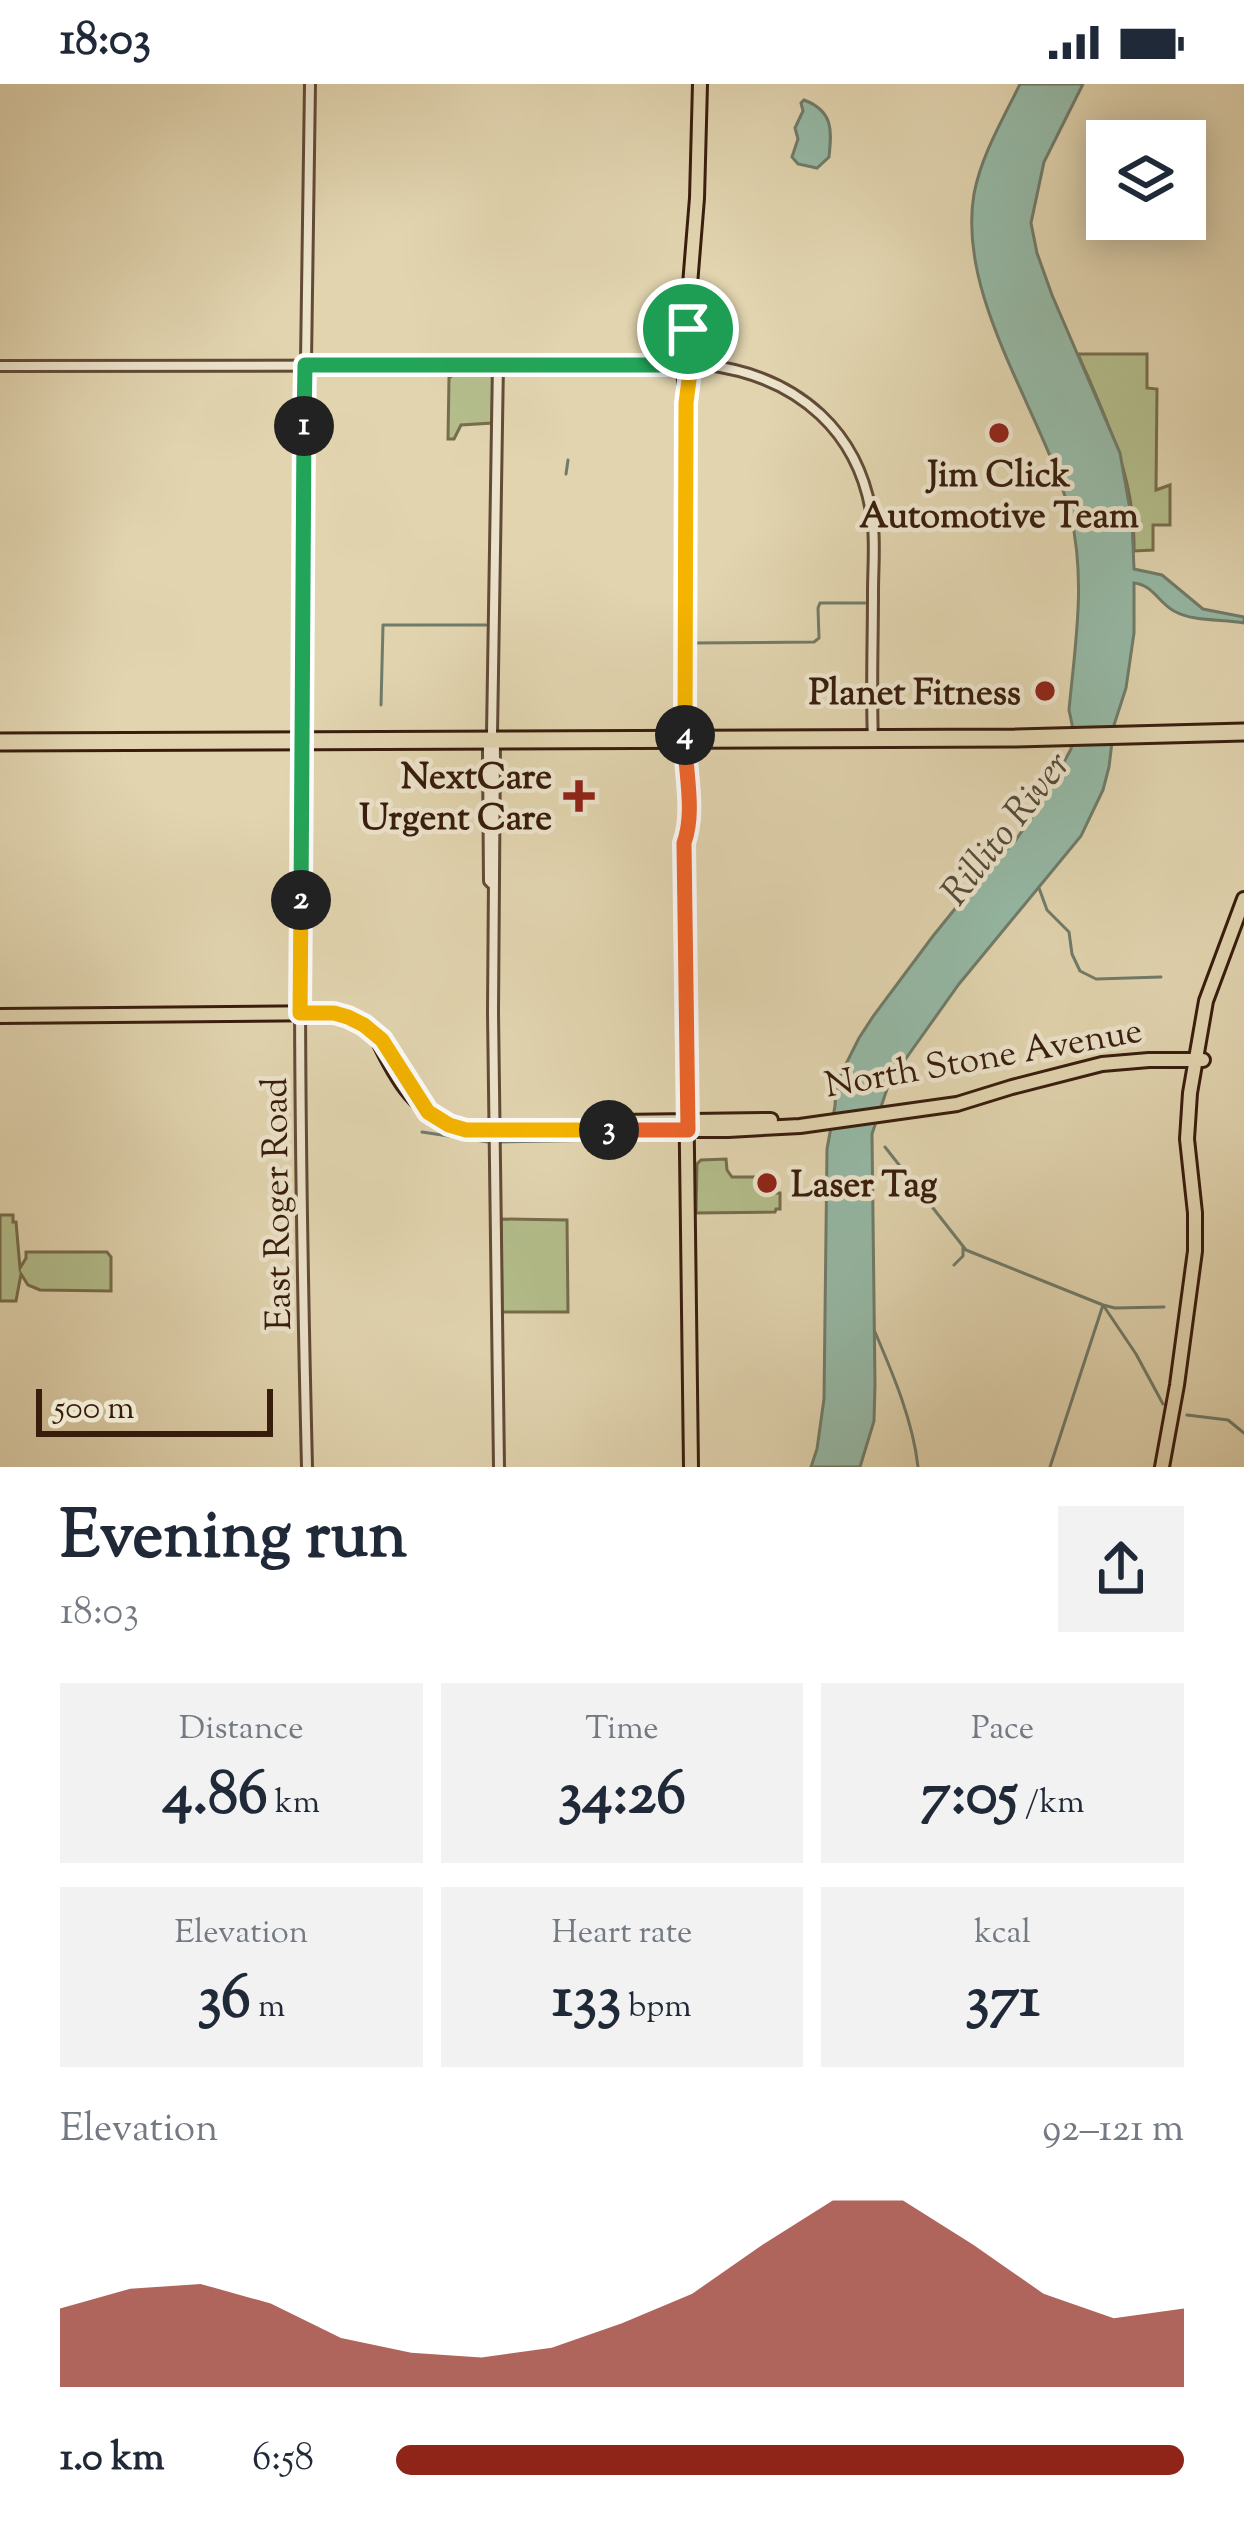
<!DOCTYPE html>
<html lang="en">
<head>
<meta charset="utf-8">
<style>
	:root { --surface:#fff; --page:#f2f2f3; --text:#1f2937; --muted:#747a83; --accent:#8f2418 }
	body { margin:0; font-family:"Sorts Mill Goudy",serif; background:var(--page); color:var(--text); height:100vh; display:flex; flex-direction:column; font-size:45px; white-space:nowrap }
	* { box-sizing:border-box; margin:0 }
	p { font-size:39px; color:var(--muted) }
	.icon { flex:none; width:66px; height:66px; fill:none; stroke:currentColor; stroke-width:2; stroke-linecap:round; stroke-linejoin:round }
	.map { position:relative; height:1383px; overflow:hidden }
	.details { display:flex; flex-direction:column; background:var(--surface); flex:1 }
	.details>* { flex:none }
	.fabs { position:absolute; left:1086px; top:36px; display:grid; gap:24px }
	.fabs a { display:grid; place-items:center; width:120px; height:120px; border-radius:0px; background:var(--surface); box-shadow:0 6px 30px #0003; font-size:60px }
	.scale { position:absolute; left:36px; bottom:30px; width:237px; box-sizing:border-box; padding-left:12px; border:6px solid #381d0d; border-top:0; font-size:33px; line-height:42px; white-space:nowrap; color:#381d0d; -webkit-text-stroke:9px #ece3cb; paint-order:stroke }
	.pin { position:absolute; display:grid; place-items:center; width:102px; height:102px; color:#fff; margin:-51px; border:6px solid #fff; border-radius:50%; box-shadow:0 3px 12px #0007 }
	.km { position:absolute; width:60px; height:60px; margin:-30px; border-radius:50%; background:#222; color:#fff; font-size:33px; line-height:60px; text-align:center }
	.round { display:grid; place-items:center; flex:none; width:126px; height:126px; border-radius:0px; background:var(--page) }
	.head { display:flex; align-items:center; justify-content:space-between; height:204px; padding:0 60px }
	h1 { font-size:66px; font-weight:700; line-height:90px }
	.metrics { display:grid; grid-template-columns:repeat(3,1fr); gap:18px; height:204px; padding:12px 60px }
	.metrics div { display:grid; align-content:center; border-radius:0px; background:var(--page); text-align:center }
	.metrics b { font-size:60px; font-weight:700 }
	.metrics small { font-size:33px; font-weight:400 }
	.metrics p { font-size:33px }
	.chart { height:336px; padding:24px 60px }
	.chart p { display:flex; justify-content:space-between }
	.chart svg { width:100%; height:216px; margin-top:12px; fill:var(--accent); opacity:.7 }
	ul { padding:0 60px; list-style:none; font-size:39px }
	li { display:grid; grid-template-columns:192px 144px 1fr; align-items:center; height:90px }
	li i { height:30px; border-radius:15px; background:var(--accent) }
	.status { display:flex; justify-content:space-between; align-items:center; height:84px; padding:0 60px; background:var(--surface); direction:ltr }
	.status svg { height:33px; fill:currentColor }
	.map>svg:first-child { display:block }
</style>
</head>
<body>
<div class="status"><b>18:03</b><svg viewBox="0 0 49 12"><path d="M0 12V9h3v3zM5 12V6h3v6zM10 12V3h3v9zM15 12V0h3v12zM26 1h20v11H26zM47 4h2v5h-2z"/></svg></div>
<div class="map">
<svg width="1244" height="1383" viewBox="0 0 1244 1383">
	<rect width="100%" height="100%" fill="#e1d4af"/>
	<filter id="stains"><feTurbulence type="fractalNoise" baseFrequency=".00167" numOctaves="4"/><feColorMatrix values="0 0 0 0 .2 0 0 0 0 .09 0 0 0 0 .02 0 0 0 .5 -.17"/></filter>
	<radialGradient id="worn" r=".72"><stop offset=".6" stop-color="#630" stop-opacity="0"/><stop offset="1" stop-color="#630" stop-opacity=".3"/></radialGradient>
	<!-- green -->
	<path fill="#b3bd8b" stroke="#766d4c" stroke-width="3" d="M1078,270H1147V304L1157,305L1156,406L1170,401V441H1153V466L1134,467C1136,394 1106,335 1078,270Z
		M462,283L493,285L492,339L461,341L454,355H448L449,294Z
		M726,1075L727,1086L732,1093H770V1109H780V1125H776L775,1128L696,1129L697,1080L701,1076Z
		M0,1131H13V1138H16L20,1184L26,1174V1168H107L111,1173V1207L40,1206L28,1201L21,1190L16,1217H0Z
		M501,1135L567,1136L568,1228H502Z"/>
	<!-- water -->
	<path fill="#95b9a6" stroke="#707b69" stroke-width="3" d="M1020,0H1083L1044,78L1031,139L1037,169L1052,211L1120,369L1132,437L1134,485L1162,491L1203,525L1244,533V539C1223,535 1193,538 1174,527C1158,518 1153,501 1134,499V549L1126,604L1114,641L1109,683L1103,706L1081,752L959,900L897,987L889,999L872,1050L875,1300L874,1337L860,1383H811L817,1365L824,1315L827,1065L835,1022L836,1000L859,954L874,931L933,852L988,784L1015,757L1043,717L1071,665L1073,645L1069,626C1075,562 1086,497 1071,433C1046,332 956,216 974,110C981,72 1003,35 1020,0Z
		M804,16C833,27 832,45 829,73L817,84L798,80L792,73L798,55L795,44L803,27L801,19Z"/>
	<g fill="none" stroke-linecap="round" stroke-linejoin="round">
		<!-- stream -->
		<path stroke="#707b69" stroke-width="3" d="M566,390L568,376
			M693,559L814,558L819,554L818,524L820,519H865
			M381,621L383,541H486
			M1039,804L1047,826L1069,848L1072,870L1080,887L1096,895L1161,893
			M422,1048L488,1058
			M615,1055H676
			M500,1058L608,1056
			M885,1063L966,1166L1103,1221L1136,1270L1163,1320
			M954,1181L963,1172V1163
			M875,1248C893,1290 913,1337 918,1383
			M1187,1331L1228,1336L1244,1349
			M1050,1383L1103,1221L1115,1224L1164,1223"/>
		<!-- minor casing -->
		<g stroke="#624b36" stroke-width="14">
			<path id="minor" d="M0,282L708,281C798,293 863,348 873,442C875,464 873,486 873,508C873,557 871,607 873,657
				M301,620L305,633C309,718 300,804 300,889C300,1054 303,1218 307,1383
				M301,624L310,0
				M300,657L302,726
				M495,658L493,928L499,1383
				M492,800L489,797L488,667V656L492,651L498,279"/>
		</g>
		<!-- major casing -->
		<g stroke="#381d0d" stroke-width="18">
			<path id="major" d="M683,754L691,1383
				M684,759L688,750L687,671L684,656L686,319L684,275L697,114L700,0
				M0,932L333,929L358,937L382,956
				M376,951C397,997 416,1030 466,1046H728L800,1042L957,1020L1012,1003L1102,980L1149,976H1203
				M618,1038L771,1036
				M1162,1383L1177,1301L1195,1167V1129L1187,1055L1190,1009L1206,917L1244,815"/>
		</g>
		<!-- highway casing -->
		<g stroke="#381d0d" stroke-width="21">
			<path id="highway" d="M0,658L1015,654L1244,648"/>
		</g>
		<!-- minor -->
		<use href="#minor" stroke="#ece3cb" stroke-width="8"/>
		<!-- major -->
		<use href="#major" stroke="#e1d4af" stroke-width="12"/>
		<!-- highway -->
		<use href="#highway" stroke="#e1d4af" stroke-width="15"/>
	</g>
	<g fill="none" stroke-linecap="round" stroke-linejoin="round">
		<!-- split-1 casing -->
		<g stroke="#fff" stroke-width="24">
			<path id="split-1" d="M304,342L305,281H678L684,280L688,245"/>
		</g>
		<!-- split-2 casing -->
		<g stroke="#fff" stroke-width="24">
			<path id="split-2" d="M301,816L304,342"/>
		</g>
		<!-- split-3 casing -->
		<g stroke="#fff" stroke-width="24">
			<path id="split-3" d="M301,816L300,929H334L348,933L364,941L382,956L428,1028L449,1041L466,1046H609"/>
		</g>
		<!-- split-4 casing -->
		<g stroke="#fff" stroke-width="24">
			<path id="split-4" d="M609,1046H688L684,759C696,726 684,684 685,651"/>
		</g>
		<!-- split-5 casing -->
		<g stroke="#fff" stroke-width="24">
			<path id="split-5" d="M685,651L686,319L690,288L688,245"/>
		</g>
		<!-- split-1 -->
		<use href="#split-1" stroke="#22a559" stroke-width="15"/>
		<!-- split-2 -->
		<use href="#split-2" stroke="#22a559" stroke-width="15"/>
		<!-- split-3 -->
		<use href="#split-3" stroke="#f5b400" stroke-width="15"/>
		<!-- split-4 -->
		<use href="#split-4" stroke="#f0652b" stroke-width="15"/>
		<!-- split-5 -->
		<use href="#split-5" stroke="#f5b400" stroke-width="15"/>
	</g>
	<!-- markers -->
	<g fill="#8f2418" stroke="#ece3cb" stroke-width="4.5">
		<circle cx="999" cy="349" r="12"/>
		<circle cx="1045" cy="607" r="12"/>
		<path d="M573 694h12v12h12v12h-12v12h-12v-12h-12v-12h12z"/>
		<circle cx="767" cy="1099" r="12"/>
	</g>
	<g text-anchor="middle" stroke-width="9" stroke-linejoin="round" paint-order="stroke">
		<!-- poi labels -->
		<g font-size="36" font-weight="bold" fill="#381d0d" stroke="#ece3cb" text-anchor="end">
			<text x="999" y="402" text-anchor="middle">Jim Click<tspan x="999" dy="41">Automotive Team</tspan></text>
			<text x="1021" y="620">Planet Fitness</text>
			<text x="552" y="704">NextCare<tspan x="552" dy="41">Urgent Care</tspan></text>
			<text x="791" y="1112" text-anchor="start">Laser Tag</text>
		</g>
		<!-- street labels -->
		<g font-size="36" fill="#381d0d" stroke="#ece3cb">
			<text transform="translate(983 972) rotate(-10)" y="13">North Stone Avenue</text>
			<text transform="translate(275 1120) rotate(-91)" y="13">East Roger Road</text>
		</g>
		<!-- water labels -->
		<g font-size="39" font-style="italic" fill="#544c3b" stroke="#ece3cb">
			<text transform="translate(1004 743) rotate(-52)" y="14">Rillito River</text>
		</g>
	</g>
	<rect width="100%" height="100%" filter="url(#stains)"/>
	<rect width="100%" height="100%" fill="url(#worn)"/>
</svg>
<div class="fabs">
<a><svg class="icon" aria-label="layers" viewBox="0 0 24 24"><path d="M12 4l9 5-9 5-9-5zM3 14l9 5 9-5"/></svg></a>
</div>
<div class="scale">500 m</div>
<div class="pin" style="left:688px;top:245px;background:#1e9e55"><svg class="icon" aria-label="arrive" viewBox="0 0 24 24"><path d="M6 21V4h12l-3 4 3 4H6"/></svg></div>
<b class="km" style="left:304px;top:342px">1</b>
<b class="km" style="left:301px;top:816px">2</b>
<b class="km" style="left:609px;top:1046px">3</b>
<b class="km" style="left:685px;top:651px">4</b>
</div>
<section class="details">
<div class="head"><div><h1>Evening run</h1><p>18:03</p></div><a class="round"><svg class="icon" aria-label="share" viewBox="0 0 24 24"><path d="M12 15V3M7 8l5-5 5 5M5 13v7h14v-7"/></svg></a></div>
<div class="metrics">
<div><p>Distance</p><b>4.86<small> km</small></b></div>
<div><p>Time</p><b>34:26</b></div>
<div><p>Pace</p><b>7:05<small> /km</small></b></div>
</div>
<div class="metrics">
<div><p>Elevation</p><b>36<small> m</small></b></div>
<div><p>Heart rate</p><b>133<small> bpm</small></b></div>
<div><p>kcal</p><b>371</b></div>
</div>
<div class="chart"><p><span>Elevation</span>92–121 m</p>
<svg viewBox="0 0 160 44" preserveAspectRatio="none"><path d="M0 44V28L10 24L20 23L30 27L40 34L50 37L60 38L70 36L80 31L90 25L100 15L110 6L120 6L130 15L140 25L150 30L160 28V44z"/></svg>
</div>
<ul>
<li><b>1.0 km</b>6:58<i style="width:100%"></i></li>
</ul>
</section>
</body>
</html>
